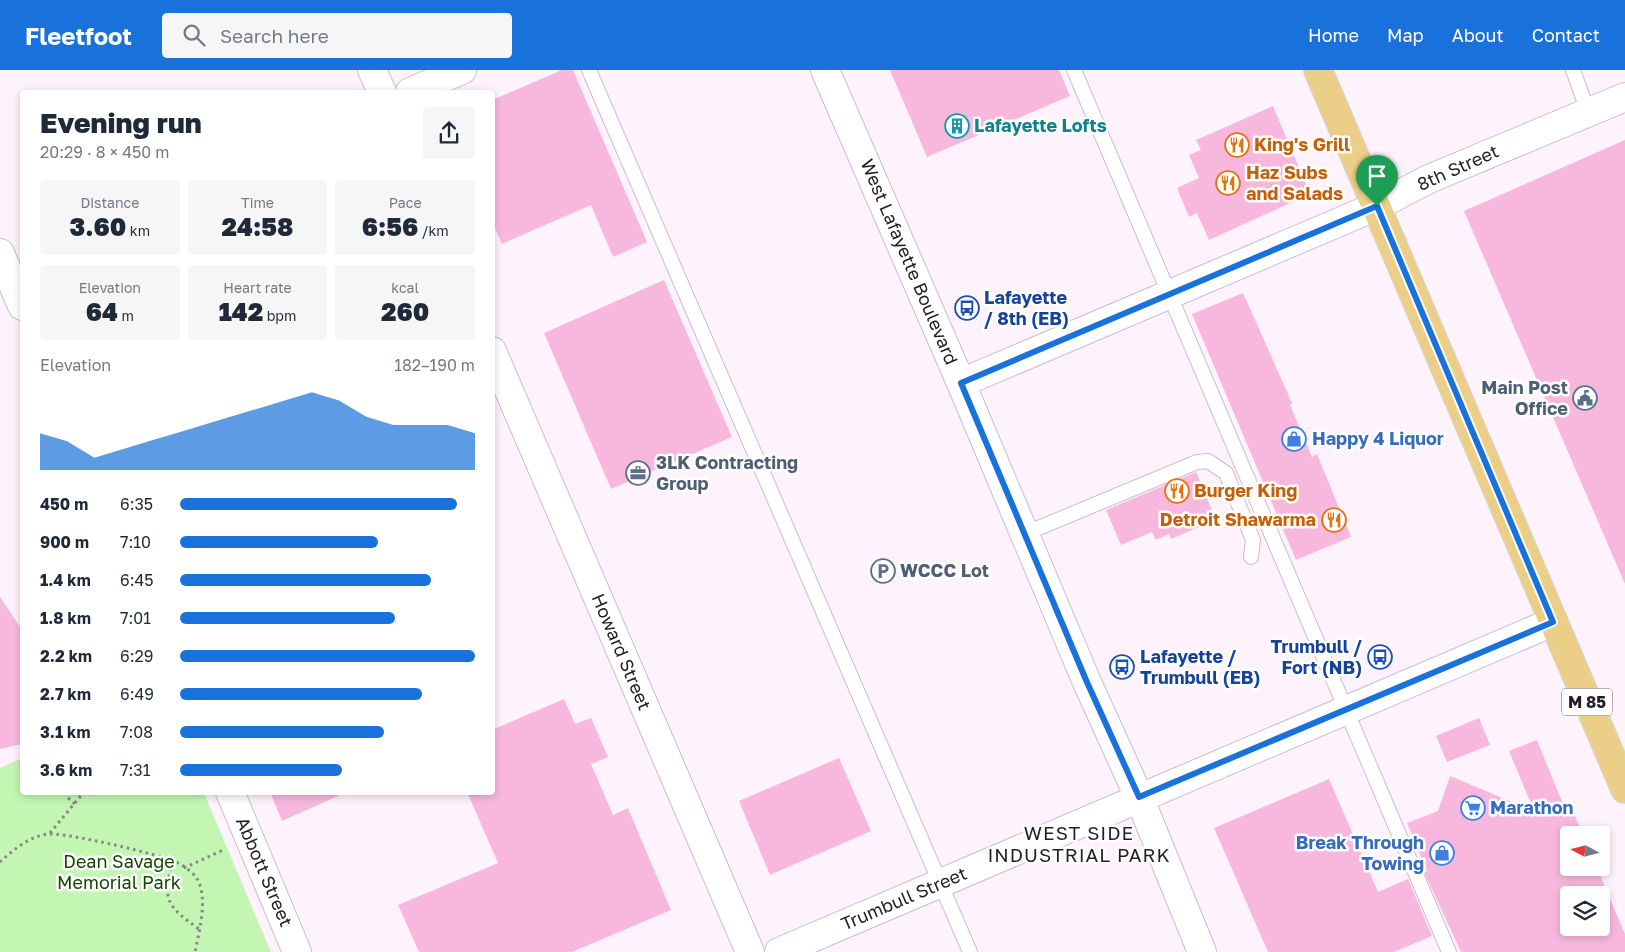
<!DOCTYPE html>
<html lang="en">
<head>
<meta charset="utf-8">
<style>
	:root { --surface:#fff; --page:#f6f6f7; --text:#1f2937; --muted:#747a83; --accent:#1972db }
	body { margin:0; font-family:"Golos Text",sans-serif; background:var(--page); color:var(--text); height:100vh; display:flex; flex-direction:column; font-size:19px; white-space:nowrap }
	* { box-sizing:border-box; margin:0 }
	p { font-size:16px; color:var(--muted) }
	.icon { flex:none; width:28px; height:28px; fill:none; stroke:currentColor; stroke-width:2; stroke-linecap:round; stroke-linejoin:round }
	.map { position:relative; flex:1; overflow:hidden }
	.details { position:absolute; left:20px; top:20px; width:475px; height:705px; display:flex; flex-direction:column; background:var(--surface); border-radius:5px; box-shadow:0 2px 8px #0003 }
	.details>* { flex:none }
	.needle { width:32px; rotate:277deg }
	.fabs { position:absolute; left:1560px; top:756px; display:grid; gap:10px }
	.fabs a { display:grid; place-items:center; width:50px; height:50px; border-radius:5px; background:var(--surface); box-shadow:0 2px 8px #0003; font-size:25px }
	.pin { position:absolute; display:grid; place-items:center; width:42px; height:42px; color:#fff; margin:-51px -21px; border-radius:50% 50% 50% 0; rotate:-45deg; box-shadow:0 0 5px #0007 }
	.pin .icon { rotate:45deg }
	.round { display:grid; place-items:center; flex:none; width:52px; height:52px; border-radius:5px; background:var(--page) }
	.summary { display:flex; align-items:center; justify-content:space-between; height:85px; padding:0 20px }
	h1 { font-size:28px; font-weight:800; line-height:38px }
	.stats { display:grid; grid-template-columns:repeat(3,1fr); gap:8px; height:85px; padding:5px 20px }
	.stats div { display:grid; align-content:center; border-radius:5px; background:var(--page); text-align:center }
	.stats b { font-size:25px; font-weight:800 }
	.stats small { font-size:14px; font-weight:400 }
	.stats p { font-size:14px }
	.chart { height:140px; padding:10px 20px }
	.chart p { display:flex; justify-content:space-between }
	.chart svg { width:100%; height:90px; margin-top:5px; fill:var(--accent); opacity:.7 }
	ul { padding:0 20px; list-style:none; font-size:16px }
	li { display:grid; grid-template-columns:80px 60px 1fr; align-items:center; height:38px }
	li i { height:12px; border-radius:6px; background:var(--accent) }
	header { display:flex; align-items:center; gap:30px; box-sizing:border-box; height:70px; padding:0 25px; background:var(--accent); color:#fff }
	header strong { font-size:24px }
	nav { display:flex; gap:28px; margin-inline-start:auto; font-size:18px }
	.search { width:350px; height:45px; background:var(--page); display:flex; align-items:center; gap:12px; box-sizing:border-box; padding:0 18px; border-radius:5px; color:var(--muted); font-size:19px }
	.map>svg:first-child { display:block }
</style>
</head>
<body>
<header>
<strong>Fleetfoot</strong>
<div class="search"><svg class="icon" aria-label="search" viewBox="0 0 24 24"><circle cx="10" cy="10" r="6"/><path d="M15 15l6 6"/></svg>Search here</div>
<nav><a>Home</a><a>Map</a><a>About</a><a>Contact</a></nav>
</header>
<div class="map">
<svg width="1625" height="882" viewBox="0 0 1625 882">
	<rect width="100%" height="100%" fill="#fef2fd"/>
	<!-- green -->
	<path fill="#c2f6b2" d="M22,688V722L204,723L271,882H0V698Z"/>
	<!-- building -->
	<path fill="#f8b8de" fill-rule="evenodd" d="M562,0H573L647,172L613,187L591,135L502,174L492,151V30Z
		M890,0H1059L1070,26L927,87Z
		M1273,36L1310,124L1209,170L1197,143L1189,147L1177,118L1199,108L1189,85L1201,80L1196,70Z
		M1625,70V514L1464,141Z
		M664,210L732,367L611,419L544,263Z
		M1243,223L1292,333L1290,335L1312,387L1317,384L1351,467L1296,490L1192,244Z
		M1196,402L1216,450L1171,469L1169,464L1156,470L1152,462L1121,475L1106,440Z
		M0,527L22,560V674L0,679Z
		M564,629L575,654L591,648L608,687L591,694L613,745L628,738L671,840L572,882H419L398,835L498,793L467,722H492V660Z
		M1479,648L1490,675L1447,692L1436,666Z
		M1537,670L1565,739L1571,737L1583,765H1569V798H1597L1625,864V882H1461L1424,802L1427,801L1407,753L1438,741L1450,706L1534,741L1509,681ZM1569,825H1601V858H1569Z
		M839,688L871,761L770,805L739,731Z
		M1329,709L1378,822L1408,809L1432,866L1394,882H1268L1214,758Z
		M270,722H347L282,751Z"/>
	<g fill="none" stroke-linecap="round" stroke-linejoin="round">
		<!-- service casing -->
		<g stroke="#cbbecb" stroke-width="16">
			<path id="service" d="M589,0L970,882
				M1074,0L1449,882
				M1573,0L1588,42
				M1024,464L1197,392L1208,391L1226,403L1253,470L1251,487"/>
		</g>
		<!-- minor casing -->
		<g stroke="#cbbecb" stroke-width="30">
			<path id="minor" d="M372,0L382,22
				M825,0L961,313L1086,610L1139,727L1202,882
				M410,22L462,0
				M0,183L22,236
				M492,281L750,882
				M961,313L1377,136L1429,109L1625,27
				M230,722L297,882"/>
		</g>
		<!-- tertiary casing -->
		<g stroke="#cbbecb" stroke-width="30">
			<path id="tertiary" d="M779,882L1553,552"/>
		</g>
		<!-- primary casing -->
		<g stroke="#d7d6d7" stroke-width="30">
			<path id="primary" d="M1318,0L1625,719"/>
		</g>
		<!-- path -->
		<path stroke="#8b828a" stroke-width="3" stroke-dasharray="2.5 4" stroke-linecap="butt" d="M68,728L75,734
			M50,763L84,722
			M0,792C13,780 30,766 48,764C65,762 163,785 178,793C183,795 193,803 196,807C209,826 199,862 195,882
			M173,792C161,830 168,837 199,859
			M184,798L223,780"/>
		<!-- service -->
		<use href="#service" stroke="#fff" stroke-width="14"/>
		<!-- minor -->
		<use href="#minor" stroke="#fff" stroke-width="28"/>
		<!-- tertiary -->
		<use href="#tertiary" stroke="#fff" stroke-width="28"/>
		<!-- primary -->
		<use href="#primary" stroke="#ebce87" stroke-width="28"/>
	</g>
	<g fill="none" stroke-linecap="round" stroke-linejoin="round">
		<!-- route casing -->
		<g stroke="#fff" stroke-width="10">
			<path id="route" d="M1377,136L1553,552L1139,727L1086,610L961,313Z"/>
		</g>
		<!-- route -->
		<use href="#route" stroke="#1972db" stroke-width="6"/>
	</g>
	<!-- icons -->
	<defs>
		<g id="building-ring" transform="scale(1.25)"><circle r="9.5" fill="#fff" stroke="#0f9aa8" stroke-width="1.5"/><path d="M-4-6H4V6H1V3H-1V6H-4ZM-2.5-4.3h1.7v1.8h-1.7ZM.8-4.3h1.7v1.8H.8ZM-2.5-1h1.7V.8h-1.7ZM.8-1h1.7V.8H.8Z" fill="#0f9aa8"/></g>
		<g id="restaurant-ring" transform="scale(1.25)"><circle r="9.5" fill="#fff" stroke="#e8710a" stroke-width="1.5"/><path d="M-5-6h1v4h1v-4h1v4h1v-4h1v5L-1.5 .5V6h-2V.5L-5-1ZM5-6V6H3V1.5H1.5Q1.5-4 5-6Z" fill="#e8710a"/></g>
		<g id="bus-ring" transform="scale(1.25)"><circle r="9.5" fill="#fff" stroke="#1a4fb4" stroke-width="1.5"/><path d="M-5-6H5V4H4V6H2V4H-2V6H-4V4H-5ZM-3.5-4V0h7V-4ZM-3.5 1.2v1.5H-2V1.2ZM2 1.2v1.5H3.5V1.2Z" fill="#1a4fb4"/></g>
		<g id="civic-ring" transform="scale(1.25)"><circle r="9.5" fill="#fff" stroke="#5c6f8a" stroke-width="1.5"/><path d="M-.6-6.5H3V-4.5H.6V-3L4-1V1h2V6H-6V1h2V-1L-.6-3ZM-1.2 2.5V6h2.4V2.5Z" fill="#5c6f8a"/></g>
		<g id="shop-ring" transform="scale(1.25)"><circle r="9.5" fill="#fff" stroke="#3f7fe0" stroke-width="1.5"/><path d="M-5-2.5h2.3a2.7 3.5 0 0 1 5.4 0H5L5.5 6h-11ZM-1.5-2.5h3a1.5 2.3 0 0 0-3 0Z" fill="#3f7fe0"/></g>
		<g id="office-ring" transform="scale(1.25)"><circle r="9.5" fill="#fff" stroke="#5c6f8a" stroke-width="1.5"/><path d="M-6-3h4V-5.5h4V-3h4V5H-6ZM-1-4.5V-3h2v-1.5ZM-6 0V1H6V0Z" fill="#5c6f8a"/></g>
		<g id="parking-ring" transform="scale(1.25)"><circle r="9.5" fill="#fff" stroke="#5c6f8a" stroke-width="1.5"/><path d="M-3.5-5.5H1a3.5 3.5 0 0 1 0 7H-1V5.5H-3.5ZM-1-3.4V-.6H.8a1.4 1.4 0 0 0 0-2.8Z" fill="#5c6f8a"/></g>
		<g id="supermarket-ring" transform="scale(1.25)"><circle r="9.5" fill="#fff" stroke="#3f7fe0" stroke-width="1.5"/><path d="M-6-5.5h2.5l.6 2H6L4.5 2H-2.5L-4.4-4H-6ZM-1.5 3.2a1.3 1.3 0 1 0 .1 0ZM3 3.2a1.3 1.3 0 1 0 .1 0Z" fill="#3f7fe0"/></g>
	</defs>
	<g fill-rule="evenodd">
		<use href="#building-ring" x="957" y="56"/>
		<use href="#restaurant-ring" x="1237" y="75"/>
		<use href="#restaurant-ring" x="1228" y="113"/>
		<use href="#bus-ring" x="967" y="238"/>
		<use href="#civic-ring" x="1585" y="328"/>
		<use href="#shop-ring" x="1294" y="369"/>
		<use href="#office-ring" x="638" y="403"/>
		<use href="#restaurant-ring" x="1177" y="421"/>
		<use href="#restaurant-ring" x="1334" y="450"/>
		<use href="#parking-ring" x="883" y="501"/>
		<use href="#bus-ring" x="1380" y="587"/>
		<use href="#bus-ring" x="1122" y="597"/>
		<use href="#supermarket-ring" x="1473" y="738"/>
		<use href="#shop-ring" x="1442" y="783"/>
	</g>
	<g text-anchor="middle" stroke-width="5" stroke-linejoin="round" paint-order="stroke">
		<!-- shield labels -->
		<rect fill="#fff" stroke="#656265" stroke-width="1" x="1562" y="618.5" width="50" height="27" rx="4"/>
		<g font-size="16" font-weight="bold" fill="#231e23">
			<text x="1587" y="638">M 85</text>
		</g>
		<!-- culture labels -->
		<g font-size="18" font-weight="bold" fill="#0d838f" stroke="#fff" text-anchor="start">
			<text x="974" y="62">Lafayette Lofts</text>
		</g>
		<!-- food labels -->
		<g font-size="18" font-weight="bold" fill="#c56008" stroke="#fff" text-anchor="start">
			<text x="1254" y="81">King's Grill</text>
			<text x="1246" y="109">Haz Subs<tspan x="1246" dy="21">and Salads</tspan></text>
			<text x="1194" y="427">Burger King</text>
			<text x="1316" y="456" text-anchor="end">Detroit Shawarma</text>
		</g>
		<!-- street labels -->
		<g font-size="18" fill="#231e23" stroke="#fff">
			<text transform="translate(1458 98) rotate(-24)" y="6">8th Street</text>
			<text transform="translate(909 192) rotate(67)" y="6">West Lafayette Boulevard</text>
			<text transform="translate(621 582) rotate(67)" y="6">Howard Street</text>
			<text transform="translate(264 802) rotate(67)" y="6">Abbott Street</text>
			<text transform="translate(904 829) rotate(-23)" y="6">Trumbull Street</text>
		</g>
		<!-- transit labels -->
		<g font-size="18" font-weight="bold" fill="#164399" stroke="#fff" text-anchor="start">
			<text x="984" y="234">Lafayette<tspan x="984" dy="21">/ 8th (EB)</tspan></text>
			<text x="1362" y="583" text-anchor="end">Trumbull /<tspan x="1362" dy="21">Fort (NB)</tspan></text>
			<text x="1140" y="593">Lafayette /<tspan x="1140" dy="21">Trumbull (EB)</tspan></text>
		</g>
		<!-- service labels -->
		<g font-size="18" font-weight="bold" fill="#4e5e75" stroke="#fff" text-anchor="start">
			<text x="1568" y="324" text-anchor="end">Main Post<tspan x="1568" dy="21">Office</tspan></text>
			<text x="656" y="399">3LK Contracting<tspan x="656" dy="21">Group</tspan></text>
			<text x="900" y="507">WCCC Lot</text>
		</g>
		<!-- shop labels -->
		<g font-size="18" font-weight="bold" fill="#366cbe" stroke="#fff" text-anchor="start">
			<text x="1312" y="375">Happy 4 Liquor</text>
			<text x="1490" y="744">Marathon</text>
			<text x="1424" y="779" text-anchor="end">Break Through<tspan x="1424" dy="21">Towing</tspan></text>
		</g>
		<!-- park labels -->
		<g font-size="18" fill="#164700" stroke="#fff">
			<text x="119" y="798">Dean Savage<tspan x="119" dy="21">Memorial Park</tspan></text>
		</g>
		<!-- neighbourhood labels -->
		<g font-size="19" letter-spacing="1" fill="#231e23" stroke="#fff">
			<text x="1079" y="770">WEST SIDE<tspan x="1079" dy="22">INDUSTRIAL PARK</tspan></text>
		</g>
	</g>
</svg>
<div class="fabs">
<a><svg class="needle" viewBox="-14 -14 28 28"><path d="M0-13l5 13h-10z" fill="#e53935"/><path d="M0 13l5-13h-10z" fill="#747a83"/></svg></a>
<a><svg class="icon" aria-label="layers" viewBox="0 0 24 24"><path d="M12 4l9 5-9 5-9-5zM3 14l9 5 9-5"/></svg></a>
</div>
<div class="pin" style="left:1377px;top:136px;background:#1e9e55"><svg class="icon" aria-label="arrive" viewBox="0 0 24 24"><path d="M6 21V4h12l-3 4 3 4H6"/></svg></div>
<section class="details">
<div class="summary"><div><h1>Evening run</h1><p>20:29 · 8 × 450 m</p></div><a class="round"><svg class="icon" aria-label="share" viewBox="0 0 24 24"><path d="M12 15V3M7 8l5-5 5 5M5 13v7h14v-7"/></svg></a></div>
<div class="stats">
<div><p>Distance</p><b>3.60<small> km</small></b></div>
<div><p>Time</p><b>24:58</b></div>
<div><p>Pace</p><b>6:56<small> /km</small></b></div>
</div>
<div class="stats">
<div><p>Elevation</p><b>64<small> m</small></b></div>
<div><p>Heart rate</p><b>142<small> bpm</small></b></div>
<div><p>kcal</p><b>260</b></div>
</div>
<div class="chart"><p><span>Elevation</span>182–190 m</p>
<svg viewBox="0 0 160 44" preserveAspectRatio="none"><path d="M0 44V26L10 30L20 38L30 34L40 30L50 26L60 22L70 18L80 14L90 10L100 6L110 10L120 18L130 22L140 22L150 22L160 26V44z"/></svg>
</div>
<ul>
<li><b>450 m</b>6:35<i style="width:94%"></i></li>
<li><b>900 m</b>7:10<i style="width:67%"></i></li>
<li><b>1.4 km</b>6:45<i style="width:85%"></i></li>
<li><b>1.8 km</b>7:01<i style="width:73%"></i></li>
<li><b>2.2 km</b>6:29<i style="width:100%"></i></li>
<li><b>2.7 km</b>6:49<i style="width:82%"></i></li>
<li><b>3.1 km</b>7:08<i style="width:69%"></i></li>
<li><b>3.6 km</b>7:31<i style="width:55%"></i></li>
</ul>
</section>
</div>
</body>
</html>
